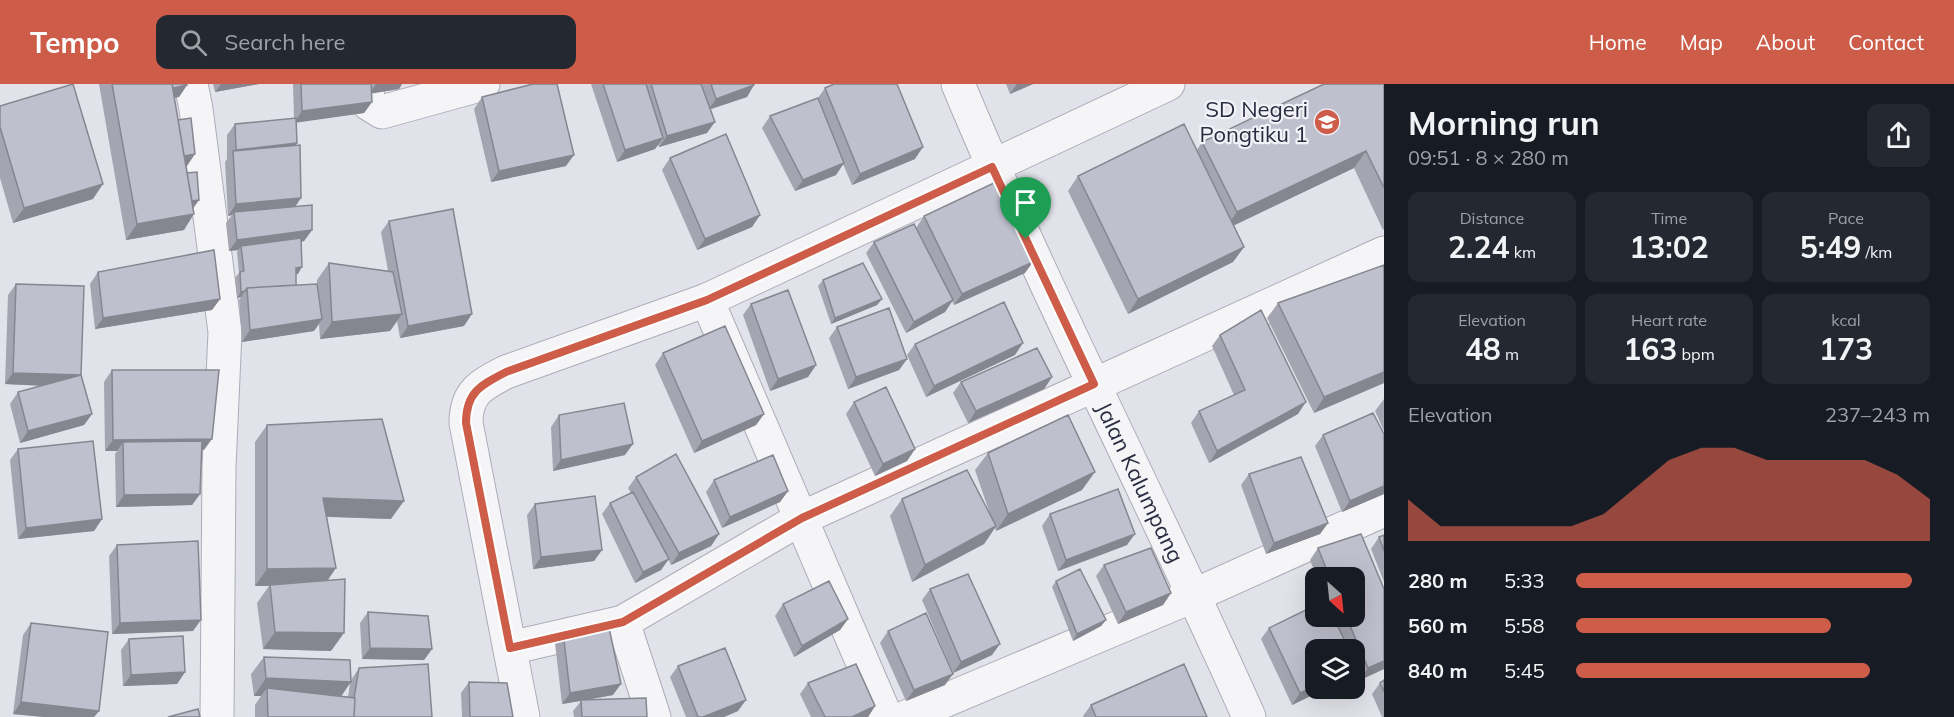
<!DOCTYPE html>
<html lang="en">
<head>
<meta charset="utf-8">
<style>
	:root { --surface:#171b24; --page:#242831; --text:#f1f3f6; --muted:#9ea1a6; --accent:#cd5c49 }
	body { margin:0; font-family:Mulish,sans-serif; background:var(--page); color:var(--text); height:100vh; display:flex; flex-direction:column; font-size:22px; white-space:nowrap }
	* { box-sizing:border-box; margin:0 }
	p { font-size:20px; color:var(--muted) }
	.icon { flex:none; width:33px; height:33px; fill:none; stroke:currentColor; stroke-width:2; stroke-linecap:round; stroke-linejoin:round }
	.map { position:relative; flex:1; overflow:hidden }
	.panel { display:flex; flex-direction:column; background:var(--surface); width:570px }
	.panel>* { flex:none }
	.needle { width:39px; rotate:153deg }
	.fabs { position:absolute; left:1305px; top:483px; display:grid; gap:12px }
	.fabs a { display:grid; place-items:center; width:60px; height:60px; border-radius:12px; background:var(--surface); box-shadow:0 6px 24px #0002; font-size:30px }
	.pin { position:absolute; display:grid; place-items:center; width:51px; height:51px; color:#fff; margin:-62px -26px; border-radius:50% 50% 50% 0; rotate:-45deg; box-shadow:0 0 6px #0007 }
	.pin .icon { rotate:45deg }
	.round { display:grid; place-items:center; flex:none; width:63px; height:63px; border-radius:12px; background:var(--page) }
	.head { display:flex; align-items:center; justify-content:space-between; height:102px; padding:0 24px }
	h1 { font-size:33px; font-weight:700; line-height:45px }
	.metrics { display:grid; grid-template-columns:repeat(3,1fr); gap:9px; height:102px; padding:6px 24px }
	.metrics div { display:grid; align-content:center; border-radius:12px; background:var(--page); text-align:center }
	.metrics b { font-size:30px; font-weight:700 }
	.metrics small { font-size:16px; font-weight:400 }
	.metrics p { font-size:16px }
	.chart { height:168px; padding:12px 24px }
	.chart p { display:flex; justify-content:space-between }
	.chart svg { width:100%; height:108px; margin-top:6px; fill:var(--accent); opacity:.7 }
	ul { padding:0 24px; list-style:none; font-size:20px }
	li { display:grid; grid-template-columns:96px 72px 1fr; align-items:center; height:45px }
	li i { height:15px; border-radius:8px; background:var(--accent) }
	header { display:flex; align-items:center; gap:36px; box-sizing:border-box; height:84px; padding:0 30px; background:var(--accent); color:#fff }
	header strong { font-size:28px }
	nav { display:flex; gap:33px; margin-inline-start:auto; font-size:21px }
	.search { width:420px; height:54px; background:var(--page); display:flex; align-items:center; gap:15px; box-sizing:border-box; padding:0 21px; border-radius:12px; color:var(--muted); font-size:22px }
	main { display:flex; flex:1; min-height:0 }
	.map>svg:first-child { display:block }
</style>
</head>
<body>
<header>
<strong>Tempo</strong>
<div class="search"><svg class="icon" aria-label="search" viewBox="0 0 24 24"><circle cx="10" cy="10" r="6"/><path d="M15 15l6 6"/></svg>Search here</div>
<nav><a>Home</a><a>Map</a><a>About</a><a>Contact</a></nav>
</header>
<main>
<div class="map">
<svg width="1384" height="633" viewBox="0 0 1384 633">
	<rect width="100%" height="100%" fill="#e2e3ea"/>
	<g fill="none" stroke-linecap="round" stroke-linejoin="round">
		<!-- street casing -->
		<g stroke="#abacb8" stroke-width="35">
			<g id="street">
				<path d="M191,0L196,25L225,248L219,383L217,633"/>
				<path d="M366,0L369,20L382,28L483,0"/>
				<path id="s1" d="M958,0C1047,214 1155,421 1249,633"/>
				<path d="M707,216L886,633"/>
				<path d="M623,538L654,633"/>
				<path d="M510,564L623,538L802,434L1384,169"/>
				<path d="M523,633L466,339C466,308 481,301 506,288L707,216L1168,0"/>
				<path d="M906,633L1195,511L1384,426"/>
			</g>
		</g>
		<!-- street -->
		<use href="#street" stroke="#f5f5f8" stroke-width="33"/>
	</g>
	<!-- wall -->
	<path fill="#a4a5b0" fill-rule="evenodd" d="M99,0H186L187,1L179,13L174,14L187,89L199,116L193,124L184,146L126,156Z
		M213,0H259L215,8Z
		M293,0H402L399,5L372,9V18L364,29L296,38L297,59L295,62V123L312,146L304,157L301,158L298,190H296V201L317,200V196L329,179L388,187L381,148L389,137L464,242L400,254L397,237L390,247L320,255L319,240L314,247L242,258L239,216L241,213L237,214L235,194L239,189L237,168L238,166L229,167L226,139L232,131L228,132L225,78L227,75V51L235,40L294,34Z
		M591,0H754L747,13L711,25L707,49L659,63L658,61L655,65L617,78Z
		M1006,0H1033L1010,10Z
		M1384,0V145L1383,146L1354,84L1233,142L1244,163L1233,178L1128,230L1068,107L1078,92L1197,66L1202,58Z
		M825,4L915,75L852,101L843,80L836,91L795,107L762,44L770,32L818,14Z
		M482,13L566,82L491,98L474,25Z
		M0,22L93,115L13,139L0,94Z
		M670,74L760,131L752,143L697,166L662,86Z
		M924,132L1025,189L954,221L952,217L945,228L906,249L866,169L874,158L930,171L916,144Z
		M1384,181V299L1314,329L1267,234L1278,219Z
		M98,188L220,215L212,226L95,245L90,200Z
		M823,196L882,215L877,221L831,240L818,202Z
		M16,200L81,291L92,330L84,341L20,359L10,320L18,308L43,302L5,300L8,211Z
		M751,220L816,281L808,293L770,307L743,231Z
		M837,243L907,275L899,286L848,305L829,254Z
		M1220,251L1298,330L1209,379L1191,339L1199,327L1234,311L1212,262Z
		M915,260L1015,271L926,313L907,271Z
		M663,269L764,330L756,341L694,369L655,281Z
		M112,286L204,366H202L200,410L192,421L116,423L115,370L117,367H105L104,298Z
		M1052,293L1044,305L968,339L953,309L961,298Z
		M1384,315V347L1375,327Z
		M854,318L915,365L907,377L875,392L846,330Z
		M559,331L625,371L553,387L551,343Z
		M267,341L391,435L327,433L336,484L328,496L331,567L263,565L257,519L269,502H255V358Z
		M1384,350V410L1342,428L1315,362L1323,351Z
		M18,365L102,435L94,447L18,455L10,376Z
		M988,369L1082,406L996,447L995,444L984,460L912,498L890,432L902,415L991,433L975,386Z
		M1249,390L1328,439L1320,450L1266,470L1241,401Z
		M636,393L719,450L711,462L671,481L668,475L661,486L635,499L602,430L610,419L631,409L628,404Z
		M714,396L788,407L780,418L722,444L706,408Z
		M535,420L602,466L594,477L533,485L527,431Z
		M1050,430L1127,461L1058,487L1042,442Z
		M1384,451V498L1371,465L1379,453Z
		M117,461L193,547L112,550L109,472Z
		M1318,464L1384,505V585L1360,596L1355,585L1354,586V566H1316V604H1327L1292,621L1261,555L1269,544L1337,541L1334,532H1354V494H1317L1310,476Z
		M1104,481L1171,509L1163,521L1118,540L1096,492Z
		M1056,497L1106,536L1101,542L1073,557L1052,503Z
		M930,505L992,571L953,589L922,516Z
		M783,520L848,535L840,546L794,573L775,532Z
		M368,528L432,565L424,576L362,575L360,539Z
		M31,539L99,627L94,633H44L13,630L23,551Z
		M563,547L613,611L587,616L647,633H574L573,627L581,617L562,620L555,559Z
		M888,547L945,601L906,617L880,559Z
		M129,555L185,588L177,600L123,602L121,566Z
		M264,573L351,596L359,584L432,633H255V621L261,612H254L251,590ZM350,599L348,613H341Z
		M678,582L738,627L724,633H686L670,593Z
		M1384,596V633H1382L1372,610L1380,599Z
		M469,598L513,633H462L461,609Z
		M808,599L875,622L868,633H811L800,610Z
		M1091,621L1207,633H1083V632Z"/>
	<!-- shaded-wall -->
	<path fill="#868690" d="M221,0H259L215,8Z
		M376,0H402L399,5L369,10Z
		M1017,0H1033L1010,10Z
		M187,1L179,13L162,16L170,5Z
		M754,1L747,13L708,26L716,15Z
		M372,18L364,29L294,39L302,27Z
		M715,38L707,49L659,63L667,52Z
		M663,54L655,65L617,78L625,66Z
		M297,59L289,70L233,69L236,66Z
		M923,63L915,75L852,101L860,90Z
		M1366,67L1354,84L1224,146L1237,128Z
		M195,70L187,82L173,84L181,72Z
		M574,71L566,82L491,98L499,87Z
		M844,79L836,91L795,107L803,96Z
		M103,100L93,115L13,139L24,124Z
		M301,114L293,126L234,128L232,131L228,132L236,120Z
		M199,116L191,127L189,117Z
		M194,130L184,146L126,156L137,140Z
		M760,131L752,143L697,166L705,155Z
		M312,146L304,157L242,166L241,162L238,166L229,167L237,156Z
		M1244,163L1233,178L1128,230L1138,215Z
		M1033,178L1025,189L954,221L962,210Z
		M302,183L298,190H291L296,184Z
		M245,207L241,213L237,214L241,208Z
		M220,215L212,226L95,245L103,234Z
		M882,215L877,221L831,240L835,234Z
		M953,216L945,228L906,249L914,238Z
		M402,230L390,247L320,255L332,238Z
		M472,230L464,242L400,254L408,242Z
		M322,235L314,247L242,258L250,246Z
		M1023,259L1015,271L926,313L934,302Z
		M907,275L899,286L848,305L856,293Z
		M816,281L808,293L770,307L778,295Z
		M1384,288V299L1314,329L1324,313Z
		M13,289L81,291L73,303L5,300Z
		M1052,293L1044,305L968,339L976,327Z
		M1306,318L1298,330L1209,379L1217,367Z
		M92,330L84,341L20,359L28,347Z
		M764,330L756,341L694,369L702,357Z
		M212,355L204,366L123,367V358L117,367H105L113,356Z
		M633,360L625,371L553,387L561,376Z
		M915,365L907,377L875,392L883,380Z
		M1095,388L1082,406L996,447L1008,430Z
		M1384,402V410L1342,428L1350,417Z
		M788,407L780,418L722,444L730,433Z
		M200,410L192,421L116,423L124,411Z
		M323,414L404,417L391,435L311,432Z
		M102,435L94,447L18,455L26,444Z
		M1328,439L1320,450L1266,470L1274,459Z
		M996,442L984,460L912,498L925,481Z
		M719,450L711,462L671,481L679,469Z
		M1135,450L1127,461L1058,487L1066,476Z
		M602,466L594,477L533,485L541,473Z
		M669,475L661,486L635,499L643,488Z
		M336,484L324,501L255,502L267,485Z
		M1171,509L1163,521L1118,540L1126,528Z
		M848,535L840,546L794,573L802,562Z
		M201,536L193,547L112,550L120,539Z
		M1106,536L1101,542L1073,557L1077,550Z
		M275,548L344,549L331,567L263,565Z
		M1000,560L992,571L953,589L961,578Z
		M370,564L432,565L424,576L362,575Z
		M1384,577V585L1360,596L1368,584Z
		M185,588L177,600L123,602L131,591Z
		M953,590L945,601L906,617L914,606Z
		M266,594L351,598L338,616L267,604L261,612H254Z
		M621,600L613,611L562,620L570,609Z
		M1316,602V604H1327L1292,621L1300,609Z
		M746,616L738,627L724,633H703Z
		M21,618L99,627L94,633H44L13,630Z
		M875,622L868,633H852Z"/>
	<!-- building -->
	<path fill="#bfc0cd" stroke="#868690" stroke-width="1.5" d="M73,0L103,100L24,124L0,43V22Z
		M112,0H172L194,130L137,140Z
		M172,0H186L187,1L173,4Z
		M301,0H371L372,18L302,27Z
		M533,0H557L574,71L499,87L482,13Z
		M603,0H646L663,54L625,66Z
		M651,0H701L715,38L667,52Z
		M711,0H754V1L716,15Z
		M834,0H897L923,63L860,90L825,4Z
		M1324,0H1384V104L1366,67L1237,128L1202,58Z
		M818,14L844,79L803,96L770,32Z
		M191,34L195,70L184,72L178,36Z
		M296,34L297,59L236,66L235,40Z
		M1184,40L1244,163L1138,215L1078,92Z
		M726,50L760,131L705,155L670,74Z
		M300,61L301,114L236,120L233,67Z
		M197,88L199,116L192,117L187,89Z
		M998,97L1033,178L962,210L924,132Z
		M312,121V146L237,156L234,128Z
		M453,125L472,230L408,242L389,137Z
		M914,140L953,216L914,238L874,158Z
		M301,154L302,183L296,184V201L247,204L245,207L241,208L240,188L244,187L241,162Z
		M214,166L220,215L103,234L98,188Z
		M329,179L393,188L402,230L332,238Z
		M863,179L882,215L835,234L823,196Z
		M1384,181V288L1324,313L1278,219Z
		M16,200L84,202L81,291L13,289Z
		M317,200L322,235L250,246L247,204Z
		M788,206L816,281L778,295L751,220Z
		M1004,218L1023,259L934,302L915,260Z
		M889,224L907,275L856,293L837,243Z
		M1261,226L1306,318L1217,367L1199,327L1245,306L1220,251Z
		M725,242L764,330L702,357L663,269Z
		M1037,264L1052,293L976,327L961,298Z
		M112,286H219L212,355L113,356Z
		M81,291L92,330L28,347L18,308Z
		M886,303L915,365L883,380L854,318Z
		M624,319L633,360L561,376L559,331Z
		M1373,329L1384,350V402L1350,417L1323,351Z
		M1068,331L1095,388L1008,430L988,369Z
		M382,335L404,417L323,414L336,484L267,485V341Z
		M93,357L102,435L26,444L18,365Z
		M202,357L200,410L124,411L123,358Z
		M676,370L719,450L679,469L636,393Z
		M773,371L788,407L730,433L714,396Z
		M1301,373L1328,439L1274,459L1249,390Z
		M967,386L996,442L925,481L902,415Z
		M1118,405L1135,450L1066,476L1050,430Z
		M633,408L669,475L643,488L610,419Z
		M595,412L602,466L541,473L535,420Z
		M1361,450L1384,505V577L1368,584L1346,532H1354V494H1330L1318,464Z
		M1384,451V467L1379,453Z
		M198,457L201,536L120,539L117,461Z
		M1151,464L1171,509L1126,528L1104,481Z
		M1080,485L1106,536L1077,550L1056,497Z
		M968,490L1000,560L961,578L930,505Z
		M345,495L344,549L275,548L270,501Z
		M829,497L848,535L802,562L783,520Z
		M1316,521V532H1333L1349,566H1316V602L1300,609L1269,544Z
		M368,528L428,532L432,565L370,564Z
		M926,529L953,590L914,606L888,547Z
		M31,539L108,548L99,627L21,618Z
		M608,539L621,600L570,609L563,547Z
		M183,552L185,588L131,591L129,555Z
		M725,564L746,616L703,633H698L678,582Z
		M264,573L350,576L351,598L266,594Z
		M428,580L432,633H354L355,614H354L359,584Z
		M856,580L875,622L852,633H825L808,599Z
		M1184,580L1207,633H1096L1091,621Z
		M1384,596V608L1380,599Z
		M469,598L507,599L513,633H470Z
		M267,604L355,614L354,633H268Z
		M646,614L647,633H582L581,616Z
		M198,625L200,633H168Z"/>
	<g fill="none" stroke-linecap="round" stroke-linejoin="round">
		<!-- route casing -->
		<g stroke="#fff" stroke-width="12">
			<path id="route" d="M992,83L1094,300L802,434L623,538L510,564L466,339C466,308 481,301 506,288L707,216Z"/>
		</g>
		<!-- route -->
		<use href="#route" stroke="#cd5c49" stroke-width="8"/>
	</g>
	<!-- icons -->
	<defs>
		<g id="school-disc" transform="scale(1.35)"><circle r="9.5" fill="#cd5c49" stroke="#f2f2f8"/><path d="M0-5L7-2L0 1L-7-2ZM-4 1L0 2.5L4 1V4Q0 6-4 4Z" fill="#fff"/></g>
	</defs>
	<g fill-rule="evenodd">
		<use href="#school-disc" x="1327" y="38"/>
	</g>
	<g text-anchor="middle" stroke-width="4.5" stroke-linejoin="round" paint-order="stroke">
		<!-- poi labels -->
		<g font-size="22" fill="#2a2c42" stroke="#f2f2f8" text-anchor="end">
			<text x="1308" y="33">SD Negeri<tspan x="1308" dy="25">Pongtiku 1</tspan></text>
		</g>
		<!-- street labels -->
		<g font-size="22" fill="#2a2c42" stroke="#f2f2f8">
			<text dy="8" stroke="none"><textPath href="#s1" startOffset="438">Jalan Kalumpang</textPath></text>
		</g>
	</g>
</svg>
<div class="fabs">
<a><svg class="needle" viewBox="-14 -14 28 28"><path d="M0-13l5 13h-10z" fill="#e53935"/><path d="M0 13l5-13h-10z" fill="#9ea1a6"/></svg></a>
<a><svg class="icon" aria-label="layers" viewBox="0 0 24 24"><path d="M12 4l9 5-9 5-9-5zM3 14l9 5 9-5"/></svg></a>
</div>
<div class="pin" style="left:1026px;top:155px;background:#1e9e55"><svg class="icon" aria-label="arrive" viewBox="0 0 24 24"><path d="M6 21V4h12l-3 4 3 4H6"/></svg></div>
</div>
<section class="panel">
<div class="head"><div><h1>Morning run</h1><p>09:51 · 8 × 280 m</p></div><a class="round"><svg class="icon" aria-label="share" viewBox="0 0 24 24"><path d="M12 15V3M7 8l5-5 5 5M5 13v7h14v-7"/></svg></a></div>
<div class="metrics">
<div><p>Distance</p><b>2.24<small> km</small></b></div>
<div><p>Time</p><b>13:02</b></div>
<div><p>Pace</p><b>5:49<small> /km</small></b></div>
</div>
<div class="metrics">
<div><p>Elevation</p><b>48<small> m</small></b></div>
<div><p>Heart rate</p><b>163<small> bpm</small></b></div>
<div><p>kcal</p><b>173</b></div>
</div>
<div class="chart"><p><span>Elevation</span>237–243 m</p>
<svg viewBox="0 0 160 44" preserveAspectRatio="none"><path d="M0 44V27L10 38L20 38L30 38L40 38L50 38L60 33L70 22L80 11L90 6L100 6L110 11L120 11L130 11L140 11L150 17L160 27V44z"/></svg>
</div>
<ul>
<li><b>280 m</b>5:33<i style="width:95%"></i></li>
<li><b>560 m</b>5:58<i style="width:72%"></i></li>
<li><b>840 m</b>5:45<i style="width:83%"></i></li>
</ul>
</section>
</main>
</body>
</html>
